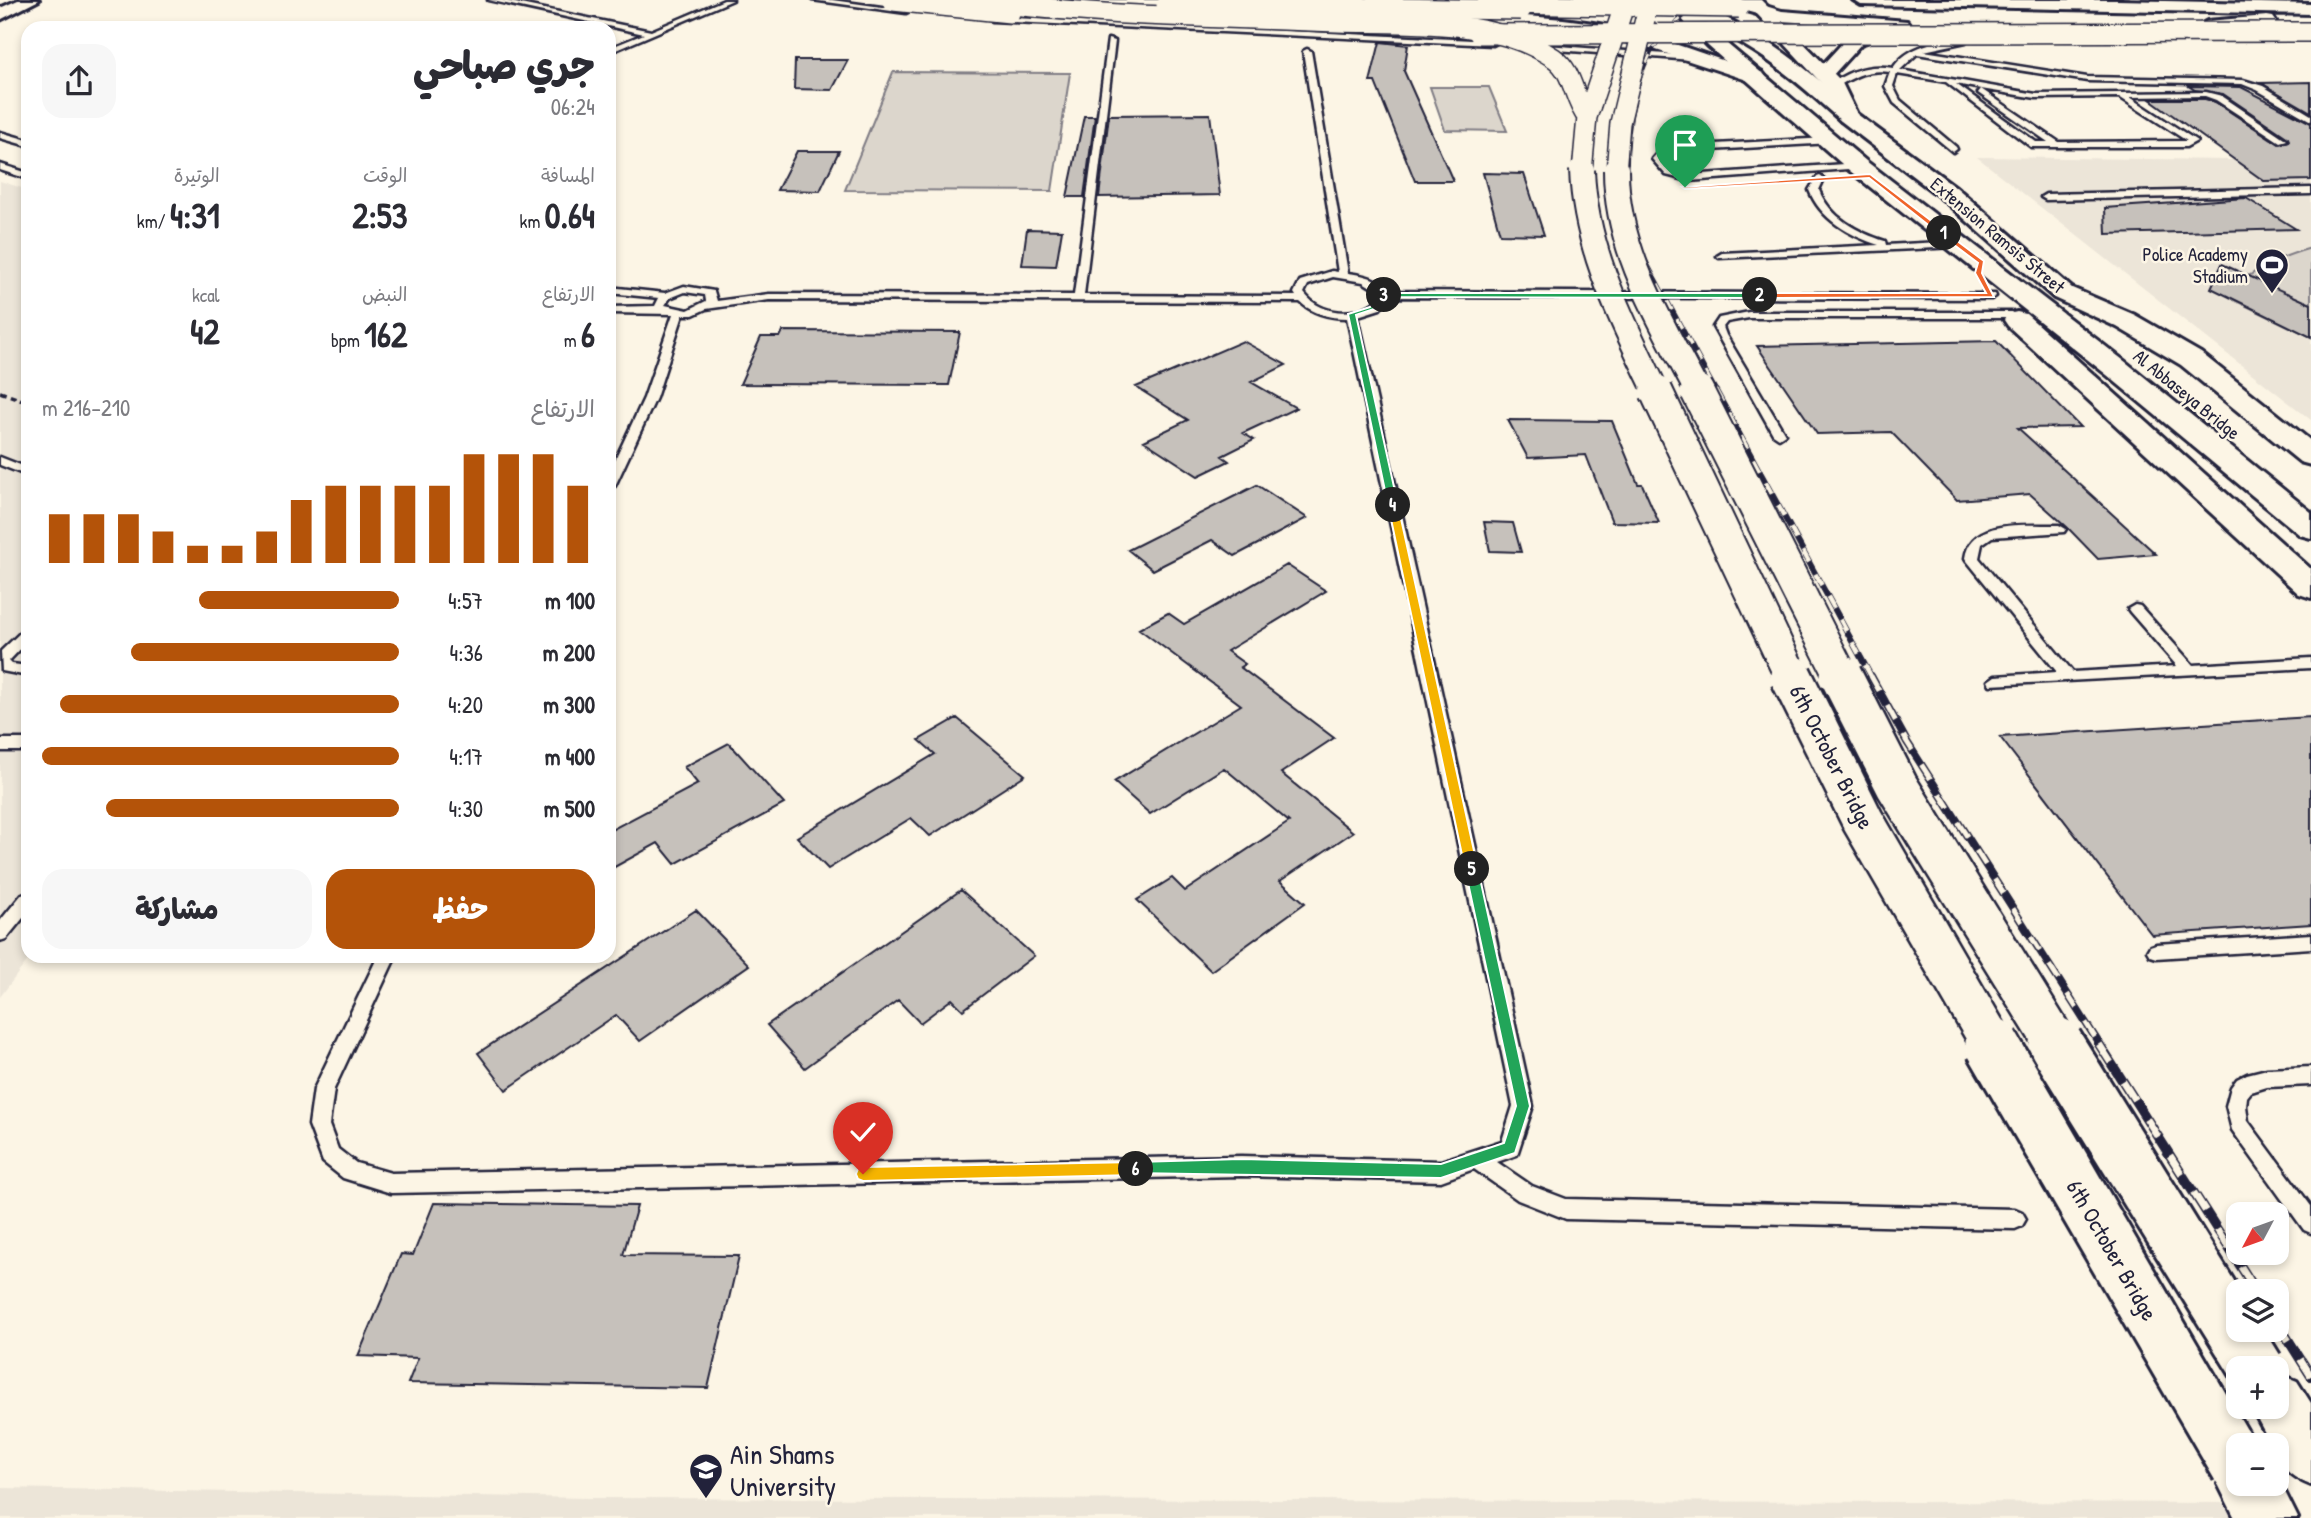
<!DOCTYPE html>
<html lang="ar">
<head>
<meta charset="utf-8">
<style>
	:root { --surface:#fff; --page:#f7f7f7; --text:#2b2b33; --muted:#7c7c81; --accent:#b45309 }
	body { margin:0; font-family:"Patrick Hand","Playpen Sans Arabic",sans-serif; background:var(--page); color:var(--text); direction:rtl; height:100vh; display:flex; flex-direction:column; font-size:26px; white-space:nowrap }
	* { box-sizing:border-box; margin:0 }
	p { font-size:23px; color:var(--muted) }
	.icon { flex:none; width:38px; height:38px; fill:none; stroke:currentColor; stroke-width:2; stroke-linecap:round; stroke-linejoin:round }
	.map { position:relative; flex:1; overflow:hidden; direction:ltr }
	.details { position:absolute; left:21px; top:21px; width:595px; height:942px; display:flex; flex-direction:column; background:var(--surface); border-radius:21px; box-shadow:0 4px 10px #0003; direction:rtl }
	.details>* { flex:none }
	.needle { width:46px; rotate:229deg }
	.tools { position:absolute; left:2226px; top:1202px; display:grid; gap:14px }
	.tools a { display:grid; place-items:center; width:63px; height:63px; border-radius:14px; background:var(--surface); box-shadow:0 4px 10px #0003; font-size:35px }
	.pin { position:absolute; display:grid; place-items:center; width:60px; height:60px; color:#fff; margin:-72px -30px; border-radius:50% 50% 50% 0; rotate:-45deg; box-shadow:0 0 7px #0007 }
	.pin .icon { rotate:45deg }
	.km { position:absolute; width:35px; height:35px; margin:-18px; border-radius:50%; background:#222; color:#fff; font-size:19px; line-height:35px; text-align:center }
	.round { display:grid; place-items:center; flex:none; width:74px; height:74px; border-radius:21px; background:var(--page) }
	.overview { display:flex; align-items:center; justify-content:space-between; height:119px; padding:0 21px }
	h1 { font-size:38px; font-weight:800; line-height:52px }
	.figures { display:grid; grid-template-columns:repeat(3,1fr); gap:10px; height:119px; padding:7px 21px }
	.figures div { display:grid; align-content:center }
	.figures b { font-size:35px; font-weight:800 }
	.figures small { font-size:19px; font-weight:400 }
	.figures p { font-size:19px }
	.chart { height:196px; padding:14px 21px }
	.chart p { display:flex; justify-content:space-between }
	.chart svg { width:100%; height:126px; margin-top:7px; stroke:var(--accent); stroke-width:6 }
	.action { display:flex; gap:14px; margin-top:auto; padding:14px 21px }
	.action a { flex:1; height:80px; border-radius:21px; background:var(--accent); color:#fff; font-size:28px; font-weight:800; line-height:80px; text-align:center }
	.action a+a { background:var(--page); color:var(--text) }
	ul { padding:0 21px; list-style:none; font-size:23px }
	li { display:grid; grid-template-columns:112px 84px 1fr; align-items:center; height:52px }
	li i { height:18px; border-radius:9px; background:var(--accent) }
	.map>svg:first-child { display:block }
</style>
</head>
<body>
<div class="map">
<svg width="2311" height="1518" viewBox="0 0 2311 1518">
	<rect width="100%" height="100%" fill="#fcf5e5"/>
	<filter id="ink" filterUnits="userSpaceOnUse"><feTurbulence type="fractalNoise" baseFrequency=".0143" numOctaves="2"/><feDisplacementMap in="SourceGraphic" scale="14" xChannelSelector="R" yChannelSelector="G"/><feConvolveMatrix kernelMatrix="1 2 1 2 8 2 1 2 1" color-interpolation-filters="sRGB"/></filter>
	<g filter="url(#ink)">
		<!-- built -->
		<path fill="#ece5d8" d="M1977,157L2311,161V420Z
			M0,181L28,190V956H31L0,997Z
			M0,1488L589,1498L2236,1503L2244,1518H0Z"/>
		<!-- green -->
		<path fill="#dcd6cc" stroke="#7f7c84" stroke-width="2" d="M893,72L1070,73L1052,191L845,190Z
			M1430,87H1489L1507,131L1445,130Z
			M2311,248V337L2234,300L2231,290C2256,268 2279,257 2311,248Z"/>
		<!-- building -->
		<path fill="#c6c1bb" stroke="#22223b" stroke-width="2" d="M1380,42L1408,45L1404,71L1453,181H1415L1375,82H1370Z
			M795,60H848L832,90L794,89Z
			M2311,82V112L2261,83Z
			M2188,86L2241,87L2311,123V180L2264,181L2150,99H2205L2215,102L2279,144L2289,141L2288,138L2223,94L2195,90Z
			M1210,114L1220,195L1099,197L1109,115Z
			M1084,116H1095L1084,197H1067Z
			M797,151H839L820,191L777,190Z
			M1483,173L1524,174L1544,235L1500,234Z
			M2246,198L2296,229L2106,234L2105,208Z
			M1027,229L1062,230L1056,266L1022,265Z
			M2222,264L2311,304V337L2211,288Z
			M783,331L960,332L949,385L740,384L761,337H780Z
			M1243,341L1286,365L1251,382L1296,408L1243,433L1254,440L1222,456L1229,461L1198,476L1144,441L1188,420L1136,387Z
			M1996,341L2080,427L2018,428L2156,554L2098,559L2067,527L2030,494L1957,500L1891,432L1817,434L1757,346Z
			M1508,420L1612,421L1638,484H1642L1659,523L1612,522L1586,455L1528,458Z
			M1257,485L1307,518L1235,556L1212,540L1153,570L1128,550Z
			M1484,522L1513,523L1521,552L1490,551Z
			M1287,565L1326,591L1227,651L1245,664L1240,667L1334,738L1281,773L1353,832L1280,881L1305,903L1211,971L1137,900L1172,878L1185,891L1289,822L1224,768L1150,814L1114,782L1241,705L1139,629L1168,613L1184,624Z
			M2311,717V924L2152,935L2000,737Z
			M957,718L1025,775L930,836L911,818L828,869L797,837L935,754L919,740Z
			M729,743L784,804L675,864L658,843L609,870V831L698,784L684,767Z
			M961,890L1034,956L963,1010L952,999L920,1023L898,1000L805,1068L767,1025Z
			M696,910L749,965L640,1041L616,1015L506,1090L478,1053Z
			M434,1203L637,1206L623,1255L739,1256L708,1388L408,1383L418,1358L358,1356L401,1254L413,1255Z"/>
		<g fill="none" stroke-linecap="round" stroke-linejoin="round">
			<!-- service casing -->
			<g stroke="#22223b" stroke-width="5">
				<path id="service" d="M488,0H501L651,31L724,0H733L609,53V48L644,34Z
					M812,0H832L910,11L906,13Z
					M995,17L1493,41L1497,43L1493,45L992,21Z
					M1963,38L1966,42L1924,51L2087,77L2243,80L2263,86L2311,115V121L2257,90L2242,84L2087,81L1917,54L1900,70L2036,94L2206,92L2222,96L2287,140L2280,142L2216,100L2205,96L2130,97L2197,141L2186,147H2031L1946,82L1897,74L1893,86L1900,100L1956,147L1957,149L1953,152L1894,103L1885,86L1890,72C1868,69 1855,76 1837,87L1830,85C1849,70 1869,64 1893,68C1908,45 1938,41 1963,38ZM1956,84L1981,89L1978,93L2048,142H2036ZM1981,89L2036,98L2119,97L2187,141L2059,142Z
					M1108,39L1115,41L1084,295L1296,296L1294,293L1300,281L1332,271L1338,272L1303,51L1307,49L1311,51L1348,273C1362,275 1379,277 1387,291L1995,294L1996,296L1991,299L1389,297L1380,309L1358,316L1533,1106L1517,1155L1497,1162L1532,1186L1566,1199L2015,1209L2022,1212L2026,1219L2022,1226L2015,1229L1566,1219L1518,1200L1474,1169L1441,1181L1241,1176L391,1193L343,1178L323,1162L309,1125L314,1089L378,956H396L334,1089L329,1125L338,1149L356,1163L391,1173L1241,1156L1441,1161L1502,1141L1513,1106L1347,318C1330,318 1313,314 1300,302L769,300L706,309L693,315H683L656,398L615,486L609,490V473L644,398L673,314L609,313V307L655,306L659,298L609,293V287L665,293L684,286L714,291L717,301L769,294L1074,295ZM1333,277L1363,282L1376,290L1379,298C1358,318 1321,316 1304,293L1308,285ZM685,292L705,295L706,301L688,310L665,305L670,298Z
					M1533,44L1692,56L1696,58L1692,60L1530,48Z
					M0,132L28,140V146L0,138Z
					M1829,138L1832,139V143L1676,152L1666,154L1661,159L1672,171L1689,175L1858,163L1861,164V168L1689,181L1666,175L1652,159L1660,150L1676,146Z
					M0,164L28,173V179L0,170Z
					M1820,176L1824,179L1819,190C1829,217 1859,233 1885,241L1886,245L1958,241L1963,244L1958,247L1719,258L1717,256L1722,253L1879,245C1850,236 1820,219 1809,190L1817,177Z
					M2311,188V194L2046,200L2041,197L2046,194Z
					M1749,312H2011L2016,315L2011,318H1749L1727,322L1723,327L1726,335L1785,434L1779,438L1773,434L1713,327L1719,318Z
					M0,457L28,468V476L0,465Z
					M2059,525L2066,529L2064,532L1992,537L1982,544L1979,558L2073,672L2177,666L2130,612L2128,609L2135,605L2140,606L2193,665L2311,658V668L1990,685L1988,681L1995,676L2057,672L1967,561L1965,558C1971,517 2028,526 2059,525Z
					M28,628V641L9,661L12,664L28,666V676L2,671L1,651L23,630Z
					M0,739H28V751H0Z
					M28,892V912L6,939L0,941V921L22,894Z
					M2311,934V948L2156,958L2150,956L2147,951L2150,946L2156,944Z
					M2311,1067V1085L2267,1087L2251,1092L2247,1097L2246,1106L2248,1121L2311,1206V1233L2304,1230L2232,1130L2226,1106L2231,1087L2237,1079L2247,1074L2267,1069Z"/>
			</g>
			<!-- tertiary casing -->
			<g stroke="#22223b" stroke-width="6">
				<path id="tertiary" d="M18,0H39L0,20V8Z"/>
			</g>
			<!-- primary casing -->
			<g stroke="#22223b" stroke-width="6">
				<path id="primary" d="M1668,0H1684L1720,38L1866,161L2127,363L2311,512V538L2300,535L2107,375L1850,171L1708,46L1674,11Z
					M1744,0H1761L1841,81L1857,114L1956,187L2072,288L2135,315L2201,353L2311,441V465L2300,462L2181,365L2117,327L2054,298L1940,197L1841,121L1825,87Z
					M2017,312L2026,314L2311,569V598L2299,594L2008,326L2004,320L2008,314Z"/>
			</g>
			<!-- trunk casing -->
			<g stroke="#22223b" stroke-width="6">
				<path id="trunk" d="M1065,0H1166L1175,5L1166,10L1073,5Z
					M1651,0C1717,0 1779,46 1827,87C1837,96 1850,106 1858,117L1855,121H1841C1779,64 1734,30 1652,6Z
					M1720,0H1746L1782,11L1907,21L1910,25L1907,29L1861,44L1831,77L1824,79L1815,73L1849,36L1876,27L1781,21L1722,4Z
					M1853,0H2116L2311,4V14L1861,5Z
					M1429,14C1489,15 1550,14 1610,26C1662,37 1712,58 1763,73L1766,77L1756,83L1641,45L1589,33L1543,28L1423,23L1420,19L1423,15Z
					M2267,16L2273,17L2276,21L2273,25L2207,31L2198,26L2207,21Z"/>
			</g>
			<!-- motorway casing -->
			<g stroke="#22223b" stroke-width="6">
				<path id="motorway" d="M2277,1373L2297,1381L2311,1403V1485C2293,1478 2277,1467 2277,1446H2272L2251,1407H2277Z
					M2238,1458V1484H2277V1476L2298,1518H2235L2218,1484L2227,1463Z"/>
			</g>
			<!-- path-far1 -->
			<path stroke="#22223b" stroke-width="2.5" stroke-dasharray="4.5 3.5" stroke-linecap="butt" d="M0,392L3,393"/>
			<!-- path -->
			<path stroke="#22223b" stroke-width="3.5" stroke-dasharray="6 4.5" stroke-linecap="butt" d="M0,392L28,402"/>
			<!-- service -->
			<use href="#service" fill="#fcf5e5" fill-rule="evenodd"/>
			<!-- tertiary -->
			<use href="#tertiary" fill="#fcf5e5" fill-rule="evenodd"/>
			<!-- primary -->
			<use href="#primary" fill="#fcf5e5" fill-rule="evenodd"/>
			<!-- trunk -->
			<use href="#trunk" fill="#fcf5e5" fill-rule="evenodd"/>
			<!-- motorway -->
			<use href="#motorway" fill="#fcf5e5" fill-rule="evenodd"/>
			<!-- rail-far4 casing -->
			<g stroke="#22223b" stroke-width="3.5">
				<path id="rail-far4" d="M1627,172C1627,128 1635,62 1669,29C1680,18 1695,9 1708,0"/>
			</g>
			<!-- rail-far3 casing -->
			<g stroke="#22223b" stroke-width="5">
				<path id="rail-far3" d="M1627,170V200L1640,251L1717,393"/>
			</g>
			<!-- rail-far2 casing -->
			<g stroke="#22223b" stroke-width="6">
				<path id="rail-far2" d="M1716,391L1872,678"/>
			</g>
			<!-- rail-far1 casing -->
			<g stroke="#22223b" stroke-width="8">
				<path id="rail-far1" d="M1871,676L1907,742L2100,1045"/>
			</g>
			<!-- rail casing -->
			<g stroke="#22223b" stroke-width="10">
				<path id="rail" d="M2099,1044L2257,1292
					M2277,1322L2311,1376"/>
			</g>
			<!-- rail-far4 -->
			<use href="#rail-far4" stroke="#fcf5e5" stroke-width="2.5" stroke-dasharray="8" stroke-linecap="butt"/>
			<!-- rail-far3 -->
			<use href="#rail-far3" stroke="#fcf5e5" stroke-width="3.5" stroke-dasharray="10" stroke-linecap="butt"/>
			<!-- rail-far2 -->
			<use href="#rail-far2" stroke="#fcf5e5" stroke-width="4.5" stroke-dasharray="13" stroke-linecap="butt"/>
			<!-- rail-far1 -->
			<use href="#rail-far1" stroke="#fcf5e5" stroke-width="5" stroke-dasharray="17" stroke-linecap="butt"/>
			<!-- rail -->
			<use href="#rail" stroke="#fcf5e5" stroke-width="7" stroke-dasharray="22" stroke-linecap="butt"/>
			<!-- trunk-bridge casing -->
			<g stroke="#22223b" stroke-width="22" stroke-linecap="butt">
				<path id="trunk-bridge" d="M893,1L1010,13
					M1495,4L1739,8
					M1166,5L1521,10
					M1479,34L2311,32"/>
			</g>
			<!-- motorway-bridge-far4 casing -->
			<g stroke="#22223b" stroke-width="22" stroke-linecap="butt">
				<path id="motorway-bridge-far4" d="M962,0C1030,7 1099,14 1168,16C1224,18 1281,20 1337,22C1408,24 1492,17 1554,58C1574,72 1573,99 1587,117
					M1582,172L1587,117L1626,0
					M1616,172L1620,123L1645,19"/>
			</g>
			<!-- motorway-bridge-far3 casing -->
			<g stroke="#22223b" stroke-width="28" stroke-linecap="butt">
				<path id="motorway-bridge-far3" d="M1582,170C1585,251 1623,322 1657,393
					M1616,170C1616,251 1662,323 1698,393"/>
			</g>
			<!-- motorway-bridge-far2 casing -->
			<g stroke="#22223b" stroke-width="36" stroke-linecap="butt">
				<path id="motorway-bridge-far2" d="M1656,391L1792,678
					M1697,391L1842,678"/>
			</g>
			<!-- motorway-bridge-far1 casing -->
			<g stroke="#22223b" stroke-width="46" stroke-linecap="butt">
				<path id="motorway-bridge-far1" d="M1791,676L1863,821L1993,1045
					M1841,676L1897,786L2057,1045"/>
			</g>
			<!-- motorway-bridge casing -->
			<g stroke="#22223b" stroke-width="59" stroke-linecap="butt">
				<path id="motorway-bridge" d="M1992,1044L2238,1467
					M2056,1044L2257,1368"/>
			</g>
			<!-- trunk-bridge -->
			<use href="#trunk-bridge" stroke="#fcf5e5" stroke-width="19"/>
			<!-- motorway-bridge-far4 -->
			<use href="#motorway-bridge-far4" stroke="#fcf5e5" stroke-width="19"/>
			<!-- motorway-bridge-far3 -->
			<use href="#motorway-bridge-far3" stroke="#fcf5e5" stroke-width="24"/>
			<!-- motorway-bridge-far2 -->
			<use href="#motorway-bridge-far2" stroke="#fcf5e5" stroke-width="32"/>
			<!-- motorway-bridge-far1 -->
			<use href="#motorway-bridge-far1" stroke="#fcf5e5" stroke-width="41"/>
			<!-- motorway-bridge -->
			<use href="#motorway-bridge" stroke="#fcf5e5" stroke-width="53"/>
		</g>
	</g>
	<!-- split-1 -->
	<path fill="#f0652b" stroke="#fff" stroke-width="2" d="M1870,174L1946,232V235H1941L1869,178L1685,189L1682,187Z"/>
	<!-- split-2 -->
	<path fill="#f0652b" stroke="#fff" stroke-width="2" d="M1944,231L1984,261L1982,273L1994,297L1760,298L1757,295L1760,293H1986L1975,273L1978,263L1941,235Z"/>
	<!-- split-3 -->
	<path fill="#22a559" stroke="#fff" stroke-width="2" d="M1384,293H1760L1764,295L1760,298L1381,297Z"/>
	<!-- split-4 -->
	<path fill="#22a559" stroke="#fff" stroke-width="2" d="M1384,293L1388,295L1383,306L1356,315L1398,505L1393,508L1388,505L1348,314L1370,307Z"/>
	<!-- split-5 -->
	<path fill="#f5b400" stroke="#fff" stroke-width="2" d="M1393,502L1398,505L1478,869L1472,873L1465,869L1388,505Z"/>
	<!-- split-6 -->
	<path fill="#22a559" stroke="#fff" stroke-width="2" d="M1472,864L1478,869L1530,1106L1515,1153L1441,1178L1131,1173L1129,1169L1136,1162L1241,1159L1441,1164L1504,1143L1516,1106L1465,869Z"/>
	<!-- split-7 -->
	<path fill="#f5b400" stroke="#fff" stroke-width="2" d="M1136,1162L1143,1169L1136,1175L863,1181L858,1179L856,1174L858,1169L863,1167Z"/>
	<!-- icons -->
	<defs>
		<g id="stadium-pin" transform="scale(1.75)"><path d="M0 17L-7.5 6A9.5 9.5 0 1 1 7.5 6Z" fill="#22223b" stroke="#fcf5e5"/><path d="M0-5a6.5 5 0 1 0 0 10a6.5 5 0 1 0 0-10ZM-3.5-1.8h7v3.6h-7Z" fill="#fff"/></g>
		<g id="university-pin" transform="scale(1.75)"><path d="M0 17L-7.5 6A9.5 9.5 0 1 1 7.5 6Z" fill="#22223b" stroke="#fcf5e5"/><path d="M0-5L7-2L0 1L-7-2ZM-4 1L0 2.5L4 1V4Q0 6-4 4Z" fill="#fff"/></g>
	</defs>
	<g fill-rule="evenodd">
		<use href="#stadium-pin" x="2272" y="265"/>
		<use href="#university-pin" x="706" y="1470"/>
	</g>
	<g text-anchor="middle" stroke-width="5" stroke-linejoin="round" paint-order="stroke">
		<!-- far-street labels -->
		<g font-size="19" fill="#22223b" stroke="#fcf5e5">
			<text transform="translate(1998 235) rotate(40)" y="7">Extension Ramsis Street</text>
			<text transform="translate(2187 394) rotate(39)" y="7">Al Abbaseya Bridge</text>
		</g>
		<!-- far-poi labels -->
		<g font-size="19" fill="#22223b" stroke="#fcf5e5" text-anchor="end">
			<text x="2248" y="261">Police Academy<tspan x="2248" dy="22">Stadium</tspan></text>
		</g>
		<!-- street labels -->
		<g font-size="23" fill="#22223b" stroke="#fcf5e5">
			<text transform="translate(1832 757) rotate(63)" y="8">6th October Bridge</text>
			<text transform="translate(2112 1250) rotate(60)" y="8">6th October Bridge</text>
		</g>
		<!-- near-poi labels -->
		<g font-size="28" fill="#22223b" stroke="#fcf5e5" text-anchor="start">
			<text x="730" y="1464">Ain Shams<tspan x="730" dy="32">University</tspan></text>
		</g>
	</g>
</svg>
<div class="tools">
<a><svg class="needle" viewBox="-14 -14 28 28"><path d="M0-13l5 13h-10z" fill="#e53935"/><path d="M0 13l5-13h-10z" fill="#7c7c81"/></svg></a>
<a><svg class="icon" aria-label="layers" viewBox="0 0 24 24"><path d="M12 4l9 5-9 5-9-5zM3 14l9 5 9-5"/></svg></a>
<a>+</a>
<a>−</a>
</div>
<div class="pin" style="left:1685px;top:187px;background:#1e9e55"><svg class="icon" aria-label="arrive" viewBox="0 0 24 24"><path d="M6 21V4h12l-3 4 3 4H6"/></svg></div>
<div class="pin" style="left:863px;top:1174px;background:#d93025"><svg class="icon" aria-label="check" viewBox="0 0 24 24"><path d="M5 12l5 5 9-10"/></svg></div>
<b class="km" style="left:1944px;top:233px">1</b>
<b class="km" style="left:1760px;top:295px">2</b>
<b class="km" style="left:1384px;top:295px">3</b>
<b class="km" style="left:1393px;top:505px">4</b>
<b class="km" style="left:1472px;top:869px">5</b>
<b class="km" style="left:1136px;top:1169px">6</b>
<section class="details">
<div class="overview"><div><h1>جري صباحي</h1><p>06:24</p></div><a class="round"><svg class="icon" aria-label="share" viewBox="0 0 24 24"><path d="M12 15V3M7 8l5-5 5 5M5 13v7h14v-7"/></svg></a></div>
<div class="figures">
<div><p>المسافة</p><b>0.64<small> km</small></b></div>
<div><p>الوقت</p><b>2:53</b></div>
<div><p>الوتيرة</p><b>4:31<small> /km</small></b></div>
</div>
<div class="figures">
<div><p>الارتفاع</p><b>6<small> m</small></b></div>
<div><p>النبض</p><b>162<small> bpm</small></b></div>
<div><p>kcal</p><b>42</b></div>
</div>
<div class="chart"><p><span>الارتفاع</span>210–216 m</p>
<svg viewBox="0 0 160 44" preserveAspectRatio="none"><path d="M5 44V27M15 44V27M25 44V27M35 44V33M45 44V38M55 44V38M65 44V33M75 44V22M85 44V17M95 44V17M105 44V17M115 44V17M125 44V6M135 44V6M145 44V6M155 44V17"/></svg>
</div>
<ul>
<li><b>100 m</b>4:57<i style="width:56%"></i></li>
<li><b>200 m</b>4:36<i style="width:75%"></i></li>
<li><b>300 m</b>4:20<i style="width:95%"></i></li>
<li><b>400 m</b>4:17<i style="width:100%"></i></li>
<li><b>500 m</b>4:30<i style="width:82%"></i></li>
</ul>
<div class="action"><a>حفظ</a><a>مشاركة</a></div>
</section>
</div>
</body>
</html>
